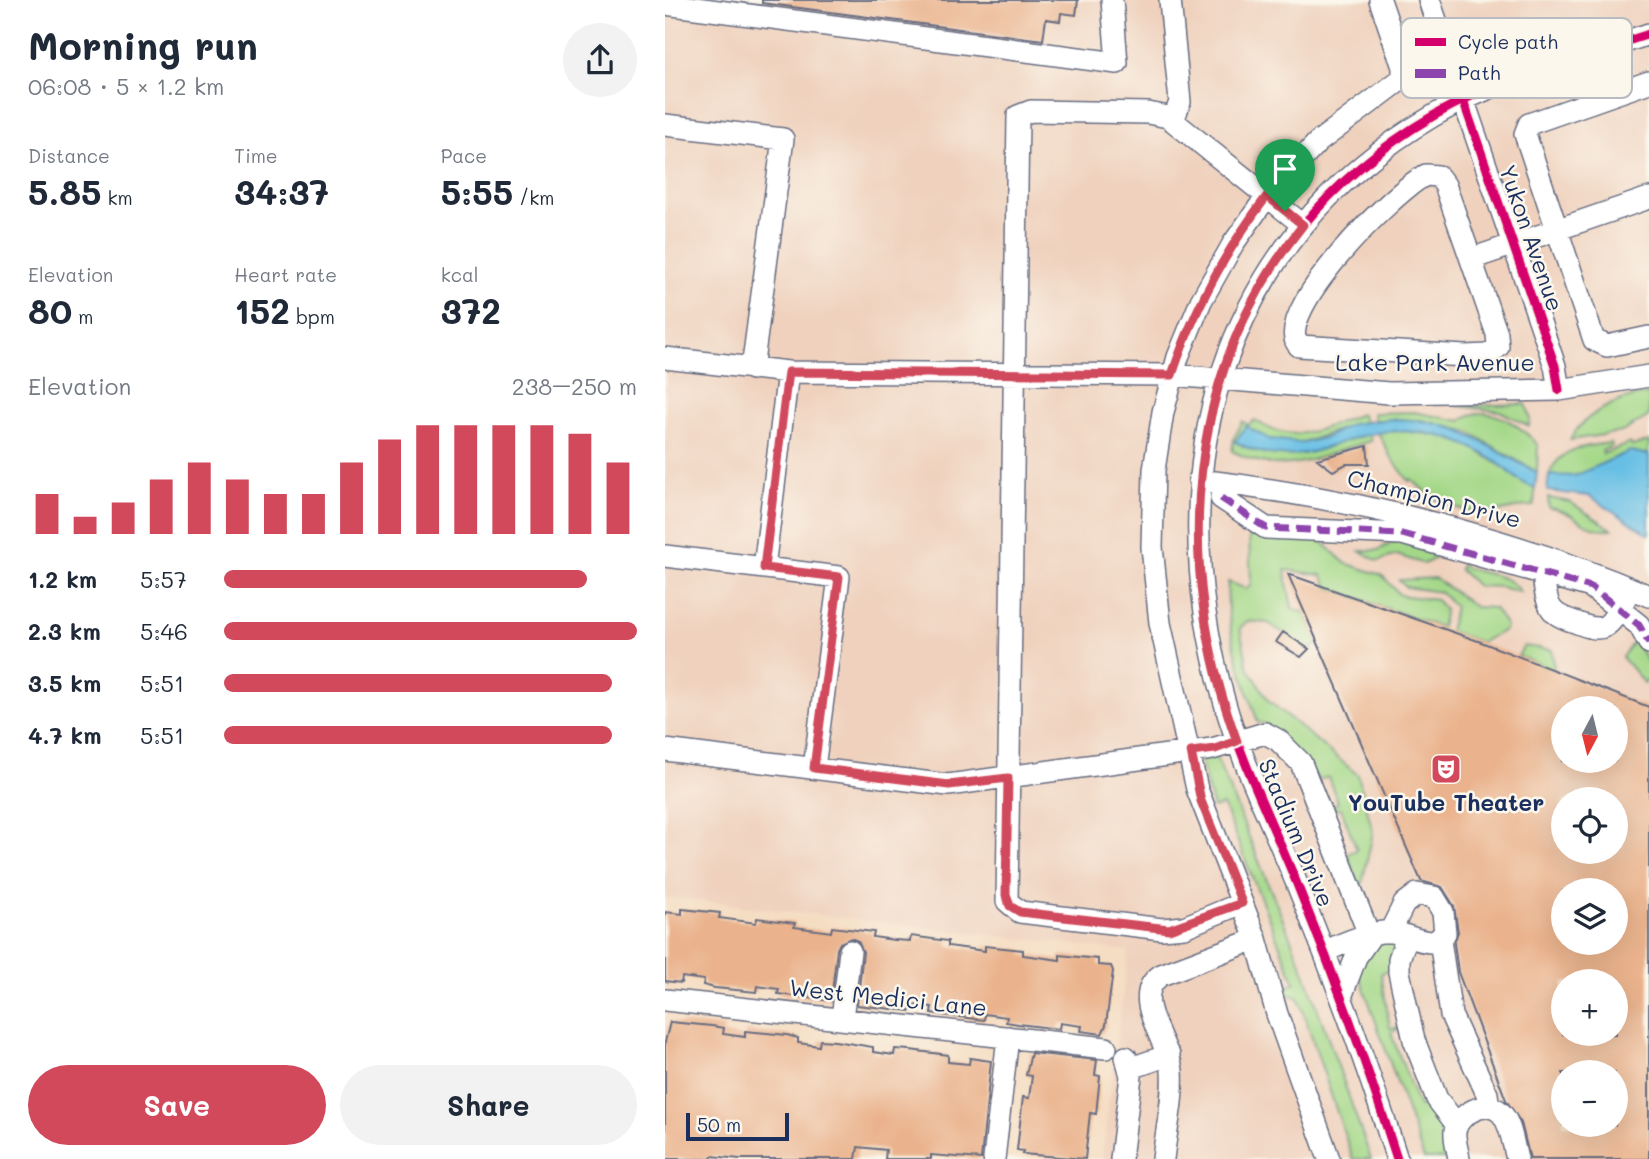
<!DOCTYPE html>
<html lang="en">
<head>
<meta charset="utf-8">
<style>
	:root { --surface:#fff; --page:#f2f2f3; --text:#1f2937; --muted:#747a83; --accent:#d1495b }
	body { margin:0; font-family:Mali,sans-serif; background:var(--page); color:var(--text); height:100vh; display:flex; flex-direction:column; font-size:26px; white-space:nowrap }
	* { box-sizing:border-box; margin:0 }
	p { font-size:23px; color:var(--muted) }
	.icon { flex:none; width:38px; height:38px; fill:none; stroke:currentColor; stroke-width:2; stroke-linecap:round; stroke-linejoin:round }
	.map { position:relative; flex:1; overflow:hidden }
	.sheet { display:flex; flex-direction:column; background:var(--surface); width:665px }
	.sheet>* { flex:none }
	.needle { width:46px; rotate:187deg }
	.controls { position:absolute; left:886px; top:696px; display:grid; gap:14px }
	.controls a { display:grid; place-items:center; width:77px; height:77px; border-radius:50%; background:var(--surface); box-shadow:0 7px 28px #0002; font-size:35px }
	.scale { position:absolute; left:21px; bottom:18px; width:103px; box-sizing:border-box; padding-left:7px; border:4px solid #1b2f5e; border-top:0; font-size:19px; line-height:24px; white-space:nowrap; color:#1b2f5e; -webkit-text-stroke:5px #fbf7ec; paint-order:stroke }
	.pin { position:absolute; display:grid; place-items:center; width:60px; height:60px; color:#fff; margin:-72px -30px; border-radius:50% 50% 50% 0; rotate:-45deg; box-shadow:0 0 7px #0007 }
	.pin .icon { rotate:45deg }
	.round { display:grid; place-items:center; flex:none; width:74px; height:74px; border-radius:37px; background:var(--page) }
	.overview { display:flex; align-items:center; justify-content:space-between; height:119px; padding:0 28px }
	h1 { font-size:38px; font-weight:800; line-height:52px }
	.stats { display:grid; grid-template-columns:repeat(3,1fr); gap:10px; height:119px; padding:7px 28px }
	.stats div { display:grid; align-content:center }
	.stats b { font-size:35px; font-weight:800 }
	.stats small { font-size:19px; font-weight:400 }
	.stats p { font-size:19px }
	.chart { height:196px; padding:14px 28px }
	.chart p { display:flex; justify-content:space-between }
	.chart svg { width:100%; height:126px; margin-top:7px; stroke:var(--accent); stroke-width:6 }
	.action { display:flex; gap:14px; margin-top:auto; padding:14px 28px }
	.action a { flex:1; height:80px; border-radius:42px; background:var(--accent); color:#fff; font-size:28px; font-weight:800; line-height:80px; text-align:center }
	.action a+a { background:var(--page); color:var(--text) }
	ul { padding:0 28px; list-style:none; font-size:23px }
	li { display:grid; grid-template-columns:112px 84px 1fr; align-items:center; height:52px }
	li i { height:18px; border-radius:9px; background:var(--accent) }
	main { display:flex; flex:1; min-height:0 }
	.map>svg:first-child { display:block }
</style>
</head>
<body>
<main>
<section class="sheet">
<div class="overview"><div><h1>Morning run</h1><p>06:08 · 5 × 1.2 km</p></div><a class="round"><svg class="icon" aria-label="share" viewBox="0 0 24 24"><path d="M12 15V3M7 8l5-5 5 5M5 13v7h14v-7"/></svg></a></div>
<div class="stats">
<div><p>Distance</p><b>5.85<small> km</small></b></div>
<div><p>Time</p><b>34:37</b></div>
<div><p>Pace</p><b>5:55<small> /km</small></b></div>
</div>
<div class="stats">
<div><p>Elevation</p><b>80<small> m</small></b></div>
<div><p>Heart rate</p><b>152<small> bpm</small></b></div>
<div><p>kcal</p><b>372</b></div>
</div>
<div class="chart"><p><span>Elevation</span>238–250 m</p>
<svg viewBox="0 0 160 44" preserveAspectRatio="none"><path d="M5 44V30M15 44V38M25 44V33M35 44V25M45 44V19M55 44V25M65 44V30M75 44V30M85 44V19M95 44V11M105 44V6M115 44V6M125 44V6M135 44V6M145 44V9M155 44V19"/></svg>
</div>
<ul>
<li><b>1.2 km</b>5:57<i style="width:88%"></i></li>
<li><b>2.3 km</b>5:46<i style="width:100%"></i></li>
<li><b>3.5 km</b>5:51<i style="width:94%"></i></li>
<li><b>4.7 km</b>5:51<i style="width:94%"></i></li>
</ul>
<div class="action"><a>Save</a><a>Share</a></div>
</section>
<div class="map">
<svg width="984" height="1159" viewBox="0 0 984 1159">
	<rect width="100%" height="100%" fill="#fbf7ec"/>
	<filter id="ink" filterUnits="userSpaceOnUse"><feTurbulence type="fractalNoise" baseFrequency=".0143" numOctaves="2"/><feDisplacementMap in="SourceGraphic" scale="14" xChannelSelector="R" yChannelSelector="G"/><feConvolveMatrix kernelMatrix="1 2 1 2 8 2 1 2 1" color-interpolation-filters="sRGB"/></filter>
	<filter id="wash" filterUnits="userSpaceOnUse"><feTurbulence type="fractalNoise" baseFrequency=".00686" numOctaves="4" result="noise"/><feDisplacementMap in="SourceGraphic" scale="28" xChannelSelector="R" yChannelSelector="G"/><feGaussianBlur stdDeviation="1.57" result="paint"/><feColorMatrix in="noise" values="0 0 0 0 0 0 0 0 0 0 0 0 0 0 0 0 0 1.4 0 .05"/><feComposite in="paint" operator="in"/></filter>
	<g filter="url(#wash)">
		<rect width="100%" height="100%" fill="#f5ddc2"/>
		<!-- built -->
		<path fill="#efd1bd" fill-rule="evenodd" d="M0,0H984V1159H437L463,951L0,897ZM898,709H950V761H898ZM898,800H950V852H898ZM898,891H950V943H898ZM898,982H950V1034H898ZM898,1073H950V1125H898Z"/>
		<!-- green -->
		<path fill="#a4d888" stroke="#608473" stroke-width="2" d="M984,394V416L957,432L905,440C919,413 955,397 984,394Z
			M861,404L865,418L864,426L835,411L791,406Z
			M749,412L796,421C819,400 859,426 873,446L872,472L804,432L757,420H709L708,413Z
			M696,414L700,422C654,430 630,464 582,426L571,442L590,451L677,441L704,434L706,441C652,455 622,480 567,451L569,438L578,421L583,425L590,420C627,447 658,428 696,414Z
			M736,431L777,436L805,446L870,488L869,506C857,505 848,509 837,511C801,517 771,503 746,479L744,481L725,456L713,432Z
			M984,441L983,456C940,445 928,486 884,475C895,447 919,446 946,443L947,446L937,451L938,454L965,443L967,446Z
			M883,498L905,502L947,529C916,532 913,511 884,508Z
			M584,536H651L680,563L717,575L735,595L771,600L780,610L776,627L664,588L657,575L620,570L627,608L640,613L653,643L645,650L603,623L582,621L575,628L583,667L604,701L693,775L708,832L696,889L682,854L692,850L676,808L665,812L664,807L673,803L663,777L654,780L599,723H593C579,680 559,628 563,582L582,589L586,583Z
			M733,540L766,554L776,552L777,555L759,564L732,555L713,561L695,551L713,550Z
			M796,565C816,577 841,570 855,592L835,587L812,586L794,569Z
			M770,578L810,607L829,608L841,626L840,630L816,642L784,631L790,607L775,592L741,587L734,580Z
			M970,640L984,665V678L979,683L957,657Z
			M859,646L887,650L889,670L853,656Z
			M551,757L640,973L706,1159H688L633,997L621,994L620,988L630,983L558,805L548,808L536,764L537,760Z
			M717,941L729,943L727,970L716,973L725,1028L736,1027L726,1033L754,1107L763,1104L779,1124L785,1159H759L693,971L702,949Z"/>
		<!-- water -->
		<path fill="#68bfe5" stroke="#4277a2" stroke-width="2" d="M725,419C796,419 813,443 872,472L870,488C855,484 843,470 830,461C802,442 769,431 735,431C668,431 641,478 570,442L581,426L604,439L638,443L662,437L686,424Z
			M965,451L984,455V534L924,496L882,491L884,475L910,476Z"/>
		<g id="blocks">
			<!-- building -->
			<path fill="#eab38d" fill-rule="evenodd" d="M97,0H413L411,15L396,13L395,21L381,19L378,40L97,3Z
				M702,446L704,464H681L668,471L652,459Z
				M623,574L816,642L984,707V1159H865L856,1123L841,1100L793,972L789,943L793,932L789,906L777,887L756,881ZM898,709H950V761H898ZM898,800H950V852H898ZM898,891H950V943H898ZM898,982H950V1034H898ZM898,1073H950V1125H898Z
				M618,632L644,649L636,657L611,642Z
				M17,909L55,913L54,918L91,923L92,918L130,923L129,927L166,932L167,927L209,932L208,937L229,940L245,941L246,936L283,941V946L320,951V946L358,950V955L395,960V955L433,959V965L446,966L448,971L441,1025L437,1034L416,1031L417,1026L395,1023L394,1029L353,1024L341,1022L342,1017L320,1014L319,1020L278,1015L266,1013L267,1007L246,1005L245,1011L192,1005L198,952L193,941L186,938L175,943L172,949L166,1001L113,994L114,989L92,986L91,992L50,988L38,985L39,980L17,977L16,983L0,981V912L17,914Z
				M5,1022L47,1026L59,1028L58,1034L80,1037V1031L122,1035L133,1038V1043L154,1046L155,1040L170,1041L208,1047V1052L229,1055L230,1049L245,1050L283,1055V1062L304,1064L305,1058L326,1061L316,1159L266,1155V1159H220L221,1150L193,1147L191,1159H75L47,1156L46,1159H0V1042Z
				M366,1053L432,1060L430,1075L435,1076L431,1114L425,1113L420,1159L357,1154L358,1151L352,1150L358,1097L364,1098L367,1076L361,1075Z"/>
		</g>
	</g>
	<g filter="url(#ink)">
		<use href="#blocks" fill-opacity="0" stroke="#676c81" stroke-width="2"/>
		<g fill="none" stroke-linecap="round" stroke-linejoin="round">
			<!-- minor casing -->
			<g stroke="#676c81" stroke-width="24">
				<path id="minor" d="M505,0L515,102L508,121
					M764,0L890,366L894,390
					M0,4L452,63L447,0
					M984,82L864,124L860,134L929,340L942,346L984,337
					M0,125L118,139L87,369
					M761,175L773,176L780,185L832,334L833,347L823,355L800,356L634,346C604,316 730,189 761,175Z
					M806,259L984,198
					M0,358L123,372L507,375L724,393L894,390L984,376
					M534,480C687,498 841,535 984,596
					M556,498L601,528L737,534L926,587L974,625L984,643
					M0,556L174,577L149,768
					M877,565C879,578 879,597 886,608C891,616 901,619 910,622C941,635 944,627 960,599
					M99,568L123,372
					M0,750L283,785L547,749L600,733L613,740L636,763L705,937L691,957L676,997
					M577,903L519,927L497,929L355,912L342,901L353,116L366,111L483,113L503,117L638,225
					M742,937L734,959V972L749,1040L772,1099L792,1125
					M775,940L786,1015L822,1094L824,1107
					M659,952C676,944 709,930 727,932C742,934 754,943 770,942L780,933L778,912L769,897L752,894L739,904L725,932
					M0,1000L441,1048
					M177,1019L185,951
					M466,1068L504,1055
					M329,1159L343,1037
					M456,1159L466,1076L461,1057
					M498,1159C501,1130 509,1100 507,1071C505,1043 463,997 496,975L591,939
					M664,1159L612,1014L591,939L532,789L495,623L487,547L489,470L498,412L513,357L536,301L568,244L602,196L653,142L738,78V67L715,0
					M732,1159C703,1068 670,977 634,889C609,826 577,765 559,700C493,469 554,242 768,116C834,77 912,58 984,34
					M794,1159C793,1151 789,1140 790,1131C793,1114 821,1099 835,1112C846,1122 848,1145 852,1159"/>
			</g>
			<!-- minor -->
			<use href="#minor" stroke="#fff" stroke-width="21"/>
			<!-- quiet -->
			<path stroke="#8e44ad" stroke-width="7" stroke-dasharray="14 7" stroke-linecap="butt" d="M556,498L601,528L737,534L926,587L974,625L984,643"/>
			<!-- cycleway casing -->
			<g stroke="#fbf7ec" stroke-width="13">
				<path id="cycleway" d="M798,100L890,366L894,390
					M732,1159C703,1068 670,977 634,889C609,826 577,765 559,700C493,469 554,242 768,116C834,77 912,58 984,34"/>
			</g>
			<!-- cycleway -->
			<use href="#cycleway" stroke="#d6006c" stroke-width="9"/>
		</g>
	</g>
	<g fill="none" stroke-linecap="round" stroke-linejoin="round" filter="url(#ink)">
		<!-- route casing -->
		<g stroke="#fff" stroke-width="14">
			<path id="route" d="M602,196L638,225C519,372 508,568 572,741L550,749L526,752L536,801L577,903L504,929L355,912L345,906L341,895L343,778L284,785L149,768L174,577L99,568L123,372L507,375C529,309 560,251 602,196Z"/>
		</g>
		<!-- route -->
		<use href="#route" stroke="#d1495b" stroke-width="9"/>
	</g>
	<!-- icons -->
	<defs>
		<g id="theatre-square" transform="scale(1.575)"><rect x="-9" y="-9" width="18" height="18" rx="4" fill="#d1495b" stroke="#fbf7ec"/><path d="M-5-5.5Q0-4 5-5.5V0Q5 5 0 6Q-5 5-5 0ZM-3.3-2.5H-1v1.5H-3.3ZM1-2.5H3.3v1.5H1ZM-2.8 1Q0 5.5 2.8 1Z" fill="#fff"/></g>
	</defs>
	<g fill-rule="evenodd">
		<use href="#theatre-square" x="781" y="769"/>
	</g>
	<g text-anchor="middle" stroke-width="5" stroke-linejoin="round" paint-order="stroke">
		<!-- street labels -->
		<g font-size="23" fill="#1b2f5e" stroke="#fbf7ec">
			<text transform="translate(866 238) rotate(71)" y="8">Yukon Avenue</text>
			<text x="770" y="371">Lake Park Avenue</text>
			<text transform="translate(769 499) rotate(14)" y="8">Champion Drive</text>
			<text transform="translate(631 833) rotate(67)" y="8">Stadium Drive</text>
			<text transform="translate(223 998) rotate(6)" y="8">West Medici Lane</text>
		</g>
		<!-- poi labels -->
		<g font-size="23" font-weight="bold" fill="#1b2f5e" stroke="#fbf7ec">
			<text x="781" y="811">YouTube Theater</text>
		</g>
	</g>
	<!-- legend -->
	<rect x="736" y="18" width="231" height="80" rx="10" fill="#fbf7ec" stroke="#b8bbc1" stroke-width="2"/>
	<rect x="750" y="38" width="31" height="8" fill="#d6006c"/>
	<rect x="750" y="69" width="31" height="9" fill="#8e44ad"/>
	<g font-size="19" fill="#1b2f5e">
		<text x="793" y="49">Cycle path</text>
		<text x="793" y="80">Path</text>
	</g>
</svg>
<div class="controls">
<a><svg class="needle" viewBox="-14 -14 28 28"><path d="M0-13l5 13h-10z" fill="#e53935"/><path d="M0 13l5-13h-10z" fill="#747a83"/></svg></a>
<a><svg class="icon" aria-label="locate" viewBox="0 0 24 24"><circle cx="12" cy="12" r="6"/><path d="M12 2v4M12 18v4M2 12h4M18 12h4"/></svg></a>
<a><svg class="icon" aria-label="layers" viewBox="0 0 24 24"><path d="M12 4l9 5-9 5-9-5zM3 14l9 5 9-5"/></svg></a>
<a>+</a>
<a>−</a>
</div>
<div class="scale">50 m</div>
<div class="pin" style="left:620px;top:211px;background:#1e9e55"><svg class="icon" aria-label="arrive" viewBox="0 0 24 24"><path d="M6 21V4h12l-3 4 3 4H6"/></svg></div>
</div>
</main>
</body>
</html>
